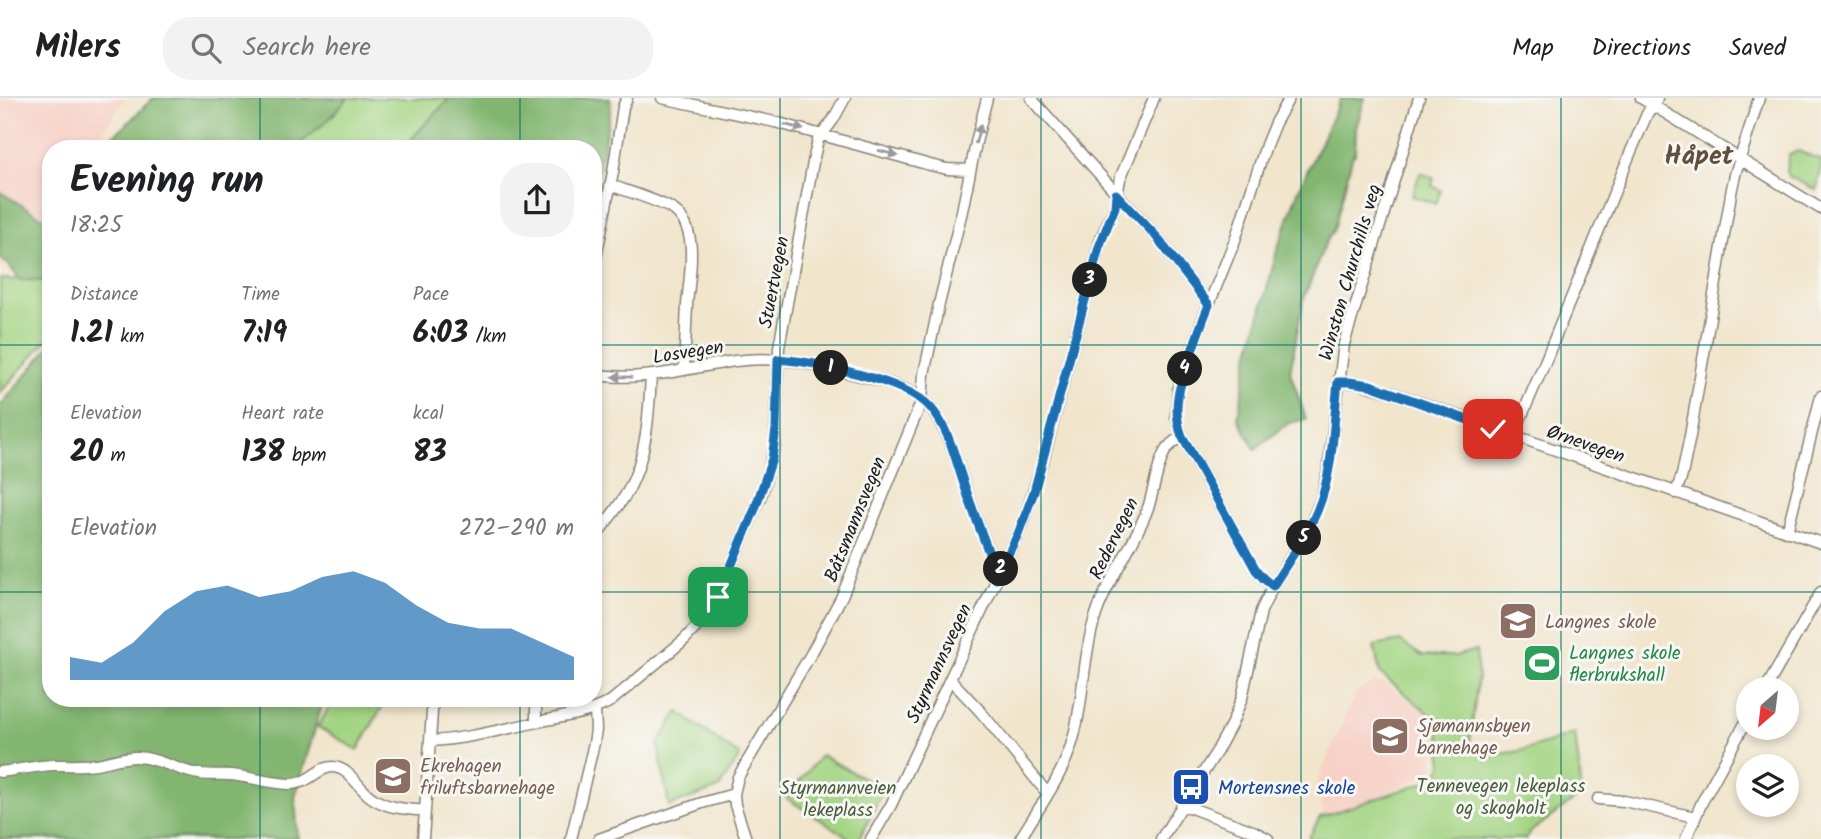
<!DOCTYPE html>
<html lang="en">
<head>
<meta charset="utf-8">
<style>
	:root { --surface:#fff; --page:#f2f2f2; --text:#202124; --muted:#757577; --line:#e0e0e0; --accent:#1f6fb2 }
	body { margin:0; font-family:Kalam,sans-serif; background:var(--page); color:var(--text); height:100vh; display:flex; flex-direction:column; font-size:26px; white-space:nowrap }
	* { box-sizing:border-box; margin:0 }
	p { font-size:23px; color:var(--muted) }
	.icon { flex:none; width:38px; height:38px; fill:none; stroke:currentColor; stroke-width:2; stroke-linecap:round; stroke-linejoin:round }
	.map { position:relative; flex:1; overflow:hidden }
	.drawer { position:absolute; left:42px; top:42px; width:560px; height:567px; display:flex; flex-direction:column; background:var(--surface); border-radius:28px; box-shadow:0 4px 10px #0003 }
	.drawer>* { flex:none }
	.needle { width:46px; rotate:208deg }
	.buttons { position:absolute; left:1736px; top:579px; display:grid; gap:14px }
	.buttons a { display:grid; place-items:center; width:63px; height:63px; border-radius:50%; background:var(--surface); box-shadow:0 4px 10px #0003; font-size:35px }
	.pin { position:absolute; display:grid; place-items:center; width:60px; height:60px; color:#fff; margin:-30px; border-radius:14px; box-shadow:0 4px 10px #0006 }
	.km { position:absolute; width:35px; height:35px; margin:-18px; border-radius:50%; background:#222; color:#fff; font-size:19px; line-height:35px; text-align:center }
	.round { display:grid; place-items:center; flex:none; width:74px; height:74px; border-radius:28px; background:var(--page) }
	.summary { display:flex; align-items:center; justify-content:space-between; height:119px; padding:0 28px }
	h1 { font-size:38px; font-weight:800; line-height:52px }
	.stats { display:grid; grid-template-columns:repeat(3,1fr); gap:10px; height:119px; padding:7px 28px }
	.stats div { display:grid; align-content:center }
	.stats b { font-size:30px; font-weight:800 }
	.stats small { font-size:19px; font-weight:400 }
	.stats p { font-size:19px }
	.chart { height:196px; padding:14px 28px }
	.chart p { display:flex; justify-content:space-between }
	.chart svg { width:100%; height:126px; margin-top:7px; fill:var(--accent); opacity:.7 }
	header { display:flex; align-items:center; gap:42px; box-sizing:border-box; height:98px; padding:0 35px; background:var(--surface); border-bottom:2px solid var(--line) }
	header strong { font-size:33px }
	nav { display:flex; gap:38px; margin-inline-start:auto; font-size:24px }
	.search { width:490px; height:63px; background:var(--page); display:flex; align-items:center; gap:18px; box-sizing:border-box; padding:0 24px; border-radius:28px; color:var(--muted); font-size:26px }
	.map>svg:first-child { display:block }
</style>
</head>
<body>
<header>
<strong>Milers</strong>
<div class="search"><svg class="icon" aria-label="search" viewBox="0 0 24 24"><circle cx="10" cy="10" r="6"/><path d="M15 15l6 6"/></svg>Search here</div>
<nav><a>Map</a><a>Directions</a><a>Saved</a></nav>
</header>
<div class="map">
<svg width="1821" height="741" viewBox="0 0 1821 741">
	<rect width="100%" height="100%" fill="#f6f6f2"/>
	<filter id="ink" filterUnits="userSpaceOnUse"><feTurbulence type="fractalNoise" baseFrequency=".0143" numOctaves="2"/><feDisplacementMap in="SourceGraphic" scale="14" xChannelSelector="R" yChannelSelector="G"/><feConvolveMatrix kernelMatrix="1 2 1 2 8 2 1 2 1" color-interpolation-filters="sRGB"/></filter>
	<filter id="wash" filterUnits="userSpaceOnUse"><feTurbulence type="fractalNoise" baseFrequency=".00686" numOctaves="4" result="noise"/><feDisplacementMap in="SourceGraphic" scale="28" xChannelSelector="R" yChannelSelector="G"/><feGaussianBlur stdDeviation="1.57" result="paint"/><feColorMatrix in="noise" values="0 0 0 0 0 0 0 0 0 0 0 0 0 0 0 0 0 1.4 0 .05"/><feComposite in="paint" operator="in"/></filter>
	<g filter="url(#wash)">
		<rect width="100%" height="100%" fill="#f1e5cc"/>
		<!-- built -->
		<path fill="#f7d1c6" d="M0,0H125L92,51H51V112L29,145L0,171Z
			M1382,584L1430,618L1433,670L1427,676L1365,704L1324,716L1316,687L1356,593L1373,585Z"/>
		<!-- green -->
		<path fill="#a3d482" stroke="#60784f" stroke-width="2" d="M348,0H448L447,3L402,51H300L299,46L331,19Z
			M1798,53L1821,62L1820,78L1816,92L1788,78L1786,72L1789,57Z
			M1420,75L1434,80L1432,88L1441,92L1436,106L1412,98Z
			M0,181L51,183V237L0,295Z
			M1400,543L1422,558H1455L1476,552L1478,579L1469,652C1503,664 1542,647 1575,635L1582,696L1529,735L1526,741H1308L1320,719L1432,682L1443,667L1438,623L1380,575L1374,548Z
			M334,600H387L358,652L318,629Z
			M678,614L740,658L719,690L669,708L658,646Z
			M821,657L884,691L859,741H851L786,700Z"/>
		<!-- forest -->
		<path fill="#82b670" stroke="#4f6946" stroke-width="2" d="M153,0H348L331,19L300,46V51H98L127,26Z
			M448,0H610L611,10L593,99V51H402L447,3Z
			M1341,0H1365L1356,30L1355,57L1353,56L1334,131L1325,146L1303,203L1290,274L1306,321L1289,325L1255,351L1238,320L1248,261L1278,149L1299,91Z
			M0,94L48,123L51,120V183L20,182L8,166L0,160Z
			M51,247V600H324L295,699L298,741H0V308Z"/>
	</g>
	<g filter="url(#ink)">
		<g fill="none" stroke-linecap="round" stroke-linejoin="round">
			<!-- street casing -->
			<g stroke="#868074" stroke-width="13">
				<path id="street" d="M662,0L775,24L930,67L947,71L969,72
					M1031,0L1117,96L1155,137L1209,207
					M1641,0L1821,111
					M610,87C626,93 664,104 675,113C700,133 689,179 687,207C686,228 685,250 684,272
					M593,267L596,250L593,198L595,164L613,74L623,9L627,0
					M593,276C641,285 688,270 735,263C772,258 809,264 845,274C870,280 898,285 920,300C948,321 958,371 970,403C977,423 985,443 992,463L996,481
					M1338,284L1358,285L1390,294L1821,445
					M1513,338L1543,269L1629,58L1647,16L1657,0
					M1676,395L1682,377L1690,338L1732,90L1736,73L1759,0
					M1787,434L1821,298
					M593,441C605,426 618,410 628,393C647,358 649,316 651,277
					M1273,488L1264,481L1256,472L1182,338L1176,318L1178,292L1203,221L1235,142L1266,47L1275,25L1289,0
					M950,581L980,613L1048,696
					M1765,592L1821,494
					M536,624V600
					M431,643C467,641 503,631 538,624C563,618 589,616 611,603L684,542L706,519L724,485L762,395L775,347L779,249L814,59L818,42L833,22L845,0
					M0,674C18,672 35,668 53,667C67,667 82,668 96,666C110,664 123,658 138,659C157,660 175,671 194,675C207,678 218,676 231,677C250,679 269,685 289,686C309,687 318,668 333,669C351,670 359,693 374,701C390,711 408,711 425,713
					M734,696L735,707L746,741
					M1598,701L1624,703L1695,719
					M1183,707L1253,733L1268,741
					M423,741L433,600
					M571,741L594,645L596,632L595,611
					M599,741L702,705L734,696L738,679L811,556L842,498L922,302L924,276L939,206L962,113L977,40L987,0
					M871,741L891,707L1023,425L1043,363L1101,140L1115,109L1120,81L1154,0
					M1020,741C1038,711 1060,682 1071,648C1084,608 1082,563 1094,523C1106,482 1135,448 1149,407C1153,394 1159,361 1166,352C1170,346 1176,342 1182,338
					M1161,741L1217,653L1232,625L1242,600L1261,513L1273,488L1310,428L1322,399L1328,372L1344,246L1419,0
					M1686,741L1702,704L1748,620"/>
			</g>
			<!-- street -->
			<use href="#street" stroke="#fff" stroke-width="10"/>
		</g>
		<!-- one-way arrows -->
		<defs><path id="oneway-solid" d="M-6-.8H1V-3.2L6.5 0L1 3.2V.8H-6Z" transform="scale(1.75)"/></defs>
		<g fill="#999">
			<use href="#oneway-solid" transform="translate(794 29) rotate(15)"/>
			<use href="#oneway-solid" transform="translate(978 36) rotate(-75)"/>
			<use href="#oneway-solid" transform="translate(888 55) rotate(16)"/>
			<use href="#oneway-solid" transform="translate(622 279) rotate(-179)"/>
		</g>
	</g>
	<g fill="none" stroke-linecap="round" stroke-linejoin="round" filter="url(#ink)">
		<!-- route casing -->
		<g stroke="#fff" stroke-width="14">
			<path id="route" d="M718,499L755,411L772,361L776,331L778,261C814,264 906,282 930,309C950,331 956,365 966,392C974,416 983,439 992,463L996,481L1018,436L1034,394L1099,149L1115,109L1116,96L1155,137L1209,207C1202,224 1196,241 1190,259C1180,286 1171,309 1182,338L1256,472L1264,481L1273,488C1288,463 1306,440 1317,413C1334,373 1333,327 1338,284H1349L1370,287L1493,331"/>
		</g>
		<!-- route -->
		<use href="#route" stroke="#1f6fb2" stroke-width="9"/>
	</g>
	<!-- grid -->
	<path fill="none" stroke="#0f766e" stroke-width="2" stroke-opacity="0.55" d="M260,0V51M520,0V51M780,0V741M1041,0V741M1301,0V741M1561,0V741M0,247H51M593,247H1821M0,494H51M593,494H1821M260,600V741M520,600V741"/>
	<!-- icons -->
	<defs>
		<g id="school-square" transform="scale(2.0125)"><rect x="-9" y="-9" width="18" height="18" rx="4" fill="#8d6e63" stroke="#f6f6f2"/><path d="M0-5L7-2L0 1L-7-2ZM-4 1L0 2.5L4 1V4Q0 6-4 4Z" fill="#fff"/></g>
		<g id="stadium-square" transform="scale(2.0125)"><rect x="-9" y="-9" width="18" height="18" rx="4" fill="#2e9e5b" stroke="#f6f6f2"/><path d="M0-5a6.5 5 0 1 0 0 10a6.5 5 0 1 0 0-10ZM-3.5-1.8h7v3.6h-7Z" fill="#fff"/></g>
		<g id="bus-square" transform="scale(2.0125)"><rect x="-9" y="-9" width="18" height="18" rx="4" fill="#1a4fb4" stroke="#f6f6f2"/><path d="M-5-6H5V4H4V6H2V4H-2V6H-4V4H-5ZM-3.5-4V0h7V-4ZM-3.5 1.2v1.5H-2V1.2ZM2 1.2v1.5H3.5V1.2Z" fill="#fff"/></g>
	</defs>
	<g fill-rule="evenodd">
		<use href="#school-square" x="1518" y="523"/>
		<use href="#stadium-square" x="1542" y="565"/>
		<use href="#school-square" x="1390" y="638"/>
		<use href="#school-square" x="393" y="678"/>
		<use href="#bus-square" x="1191" y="689"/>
	</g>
	<g text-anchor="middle" stroke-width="6" stroke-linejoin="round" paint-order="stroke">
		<!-- street labels -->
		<g font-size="19" fill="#1c1c1c" stroke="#f6f6f2">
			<text transform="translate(1349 174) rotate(-74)" y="7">Winston Churchills veg</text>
			<text transform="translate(773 184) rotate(-79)" y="7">Stuertvegen</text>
			<text transform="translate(688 253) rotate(-9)" y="7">Losvegen</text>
			<text transform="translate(1586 345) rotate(19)" y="7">Ørnevegen</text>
			<text transform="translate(854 421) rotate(-68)" y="7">Båtsmannsvegen</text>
			<text transform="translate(1113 440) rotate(-64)" y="7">Redervegen</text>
			<text transform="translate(938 565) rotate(-65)" y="7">Styrmannsvegen</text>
		</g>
		<!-- education labels -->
		<g font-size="19" fill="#785e54" stroke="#f6f6f2" text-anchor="start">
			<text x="1545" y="530">Langnes skole</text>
			<text x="1417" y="634">Sjømannsbyen<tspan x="1417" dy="22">barnehage</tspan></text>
			<text x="420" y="674">Ekrehagen<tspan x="420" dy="22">friluftsbarnehage</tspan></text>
		</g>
		<!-- leisure labels -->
		<g font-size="19" fill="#27864d" stroke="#f6f6f2" text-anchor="start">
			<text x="1569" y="561">Langnes skole<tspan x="1569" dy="22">flerbrukshall</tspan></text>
		</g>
		<!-- park labels -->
		<g font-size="19" fill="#4b5c40" stroke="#f6f6f2">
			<text x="1501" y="694">Tennevegen lekeplass<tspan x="1501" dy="22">og skogholt</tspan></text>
			<text x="838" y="696">Styrmannveien<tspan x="838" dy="22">lekeplass</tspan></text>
		</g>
		<!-- transit labels -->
		<g font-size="19" fill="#164399" stroke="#f6f6f2" text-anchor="start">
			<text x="1218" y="696">Mortensnes skole</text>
		</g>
		<!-- district labels -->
		<g font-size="26" font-weight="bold" fill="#614f3c" stroke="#f6f6f2">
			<text x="1699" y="66">Håpet</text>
		</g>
	</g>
</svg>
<div class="buttons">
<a><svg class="needle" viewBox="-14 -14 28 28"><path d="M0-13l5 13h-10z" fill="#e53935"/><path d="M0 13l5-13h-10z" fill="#757577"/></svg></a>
<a><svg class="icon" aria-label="layers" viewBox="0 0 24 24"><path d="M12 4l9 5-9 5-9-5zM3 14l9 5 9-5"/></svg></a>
</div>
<div class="pin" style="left:718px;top:499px;background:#1e9e55"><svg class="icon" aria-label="arrive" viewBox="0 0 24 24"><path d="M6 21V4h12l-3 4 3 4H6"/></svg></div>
<div class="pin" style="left:1493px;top:331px;background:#d93025"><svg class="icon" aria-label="check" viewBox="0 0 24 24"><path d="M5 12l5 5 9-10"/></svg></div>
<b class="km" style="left:831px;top:270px">1</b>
<b class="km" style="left:1001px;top:471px">2</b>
<b class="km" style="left:1090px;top:182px">3</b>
<b class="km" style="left:1185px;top:271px">4</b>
<b class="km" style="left:1304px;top:440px">5</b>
<section class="drawer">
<div class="summary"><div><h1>Evening run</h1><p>18:25</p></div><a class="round"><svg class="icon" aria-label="share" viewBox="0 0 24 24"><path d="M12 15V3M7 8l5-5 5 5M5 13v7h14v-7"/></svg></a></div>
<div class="stats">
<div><p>Distance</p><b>1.21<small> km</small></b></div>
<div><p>Time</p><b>7:19</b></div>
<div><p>Pace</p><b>6:03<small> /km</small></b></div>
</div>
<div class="stats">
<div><p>Elevation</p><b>20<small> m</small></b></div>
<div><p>Heart rate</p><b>138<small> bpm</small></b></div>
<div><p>kcal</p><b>83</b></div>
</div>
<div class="chart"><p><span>Elevation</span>272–290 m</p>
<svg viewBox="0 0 160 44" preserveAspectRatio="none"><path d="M0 44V36L10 38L20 31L30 20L40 13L50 11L60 15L70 13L80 8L90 6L100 10L110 18L120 24L130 26L140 26L150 31L160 36V44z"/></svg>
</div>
</section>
</div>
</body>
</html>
